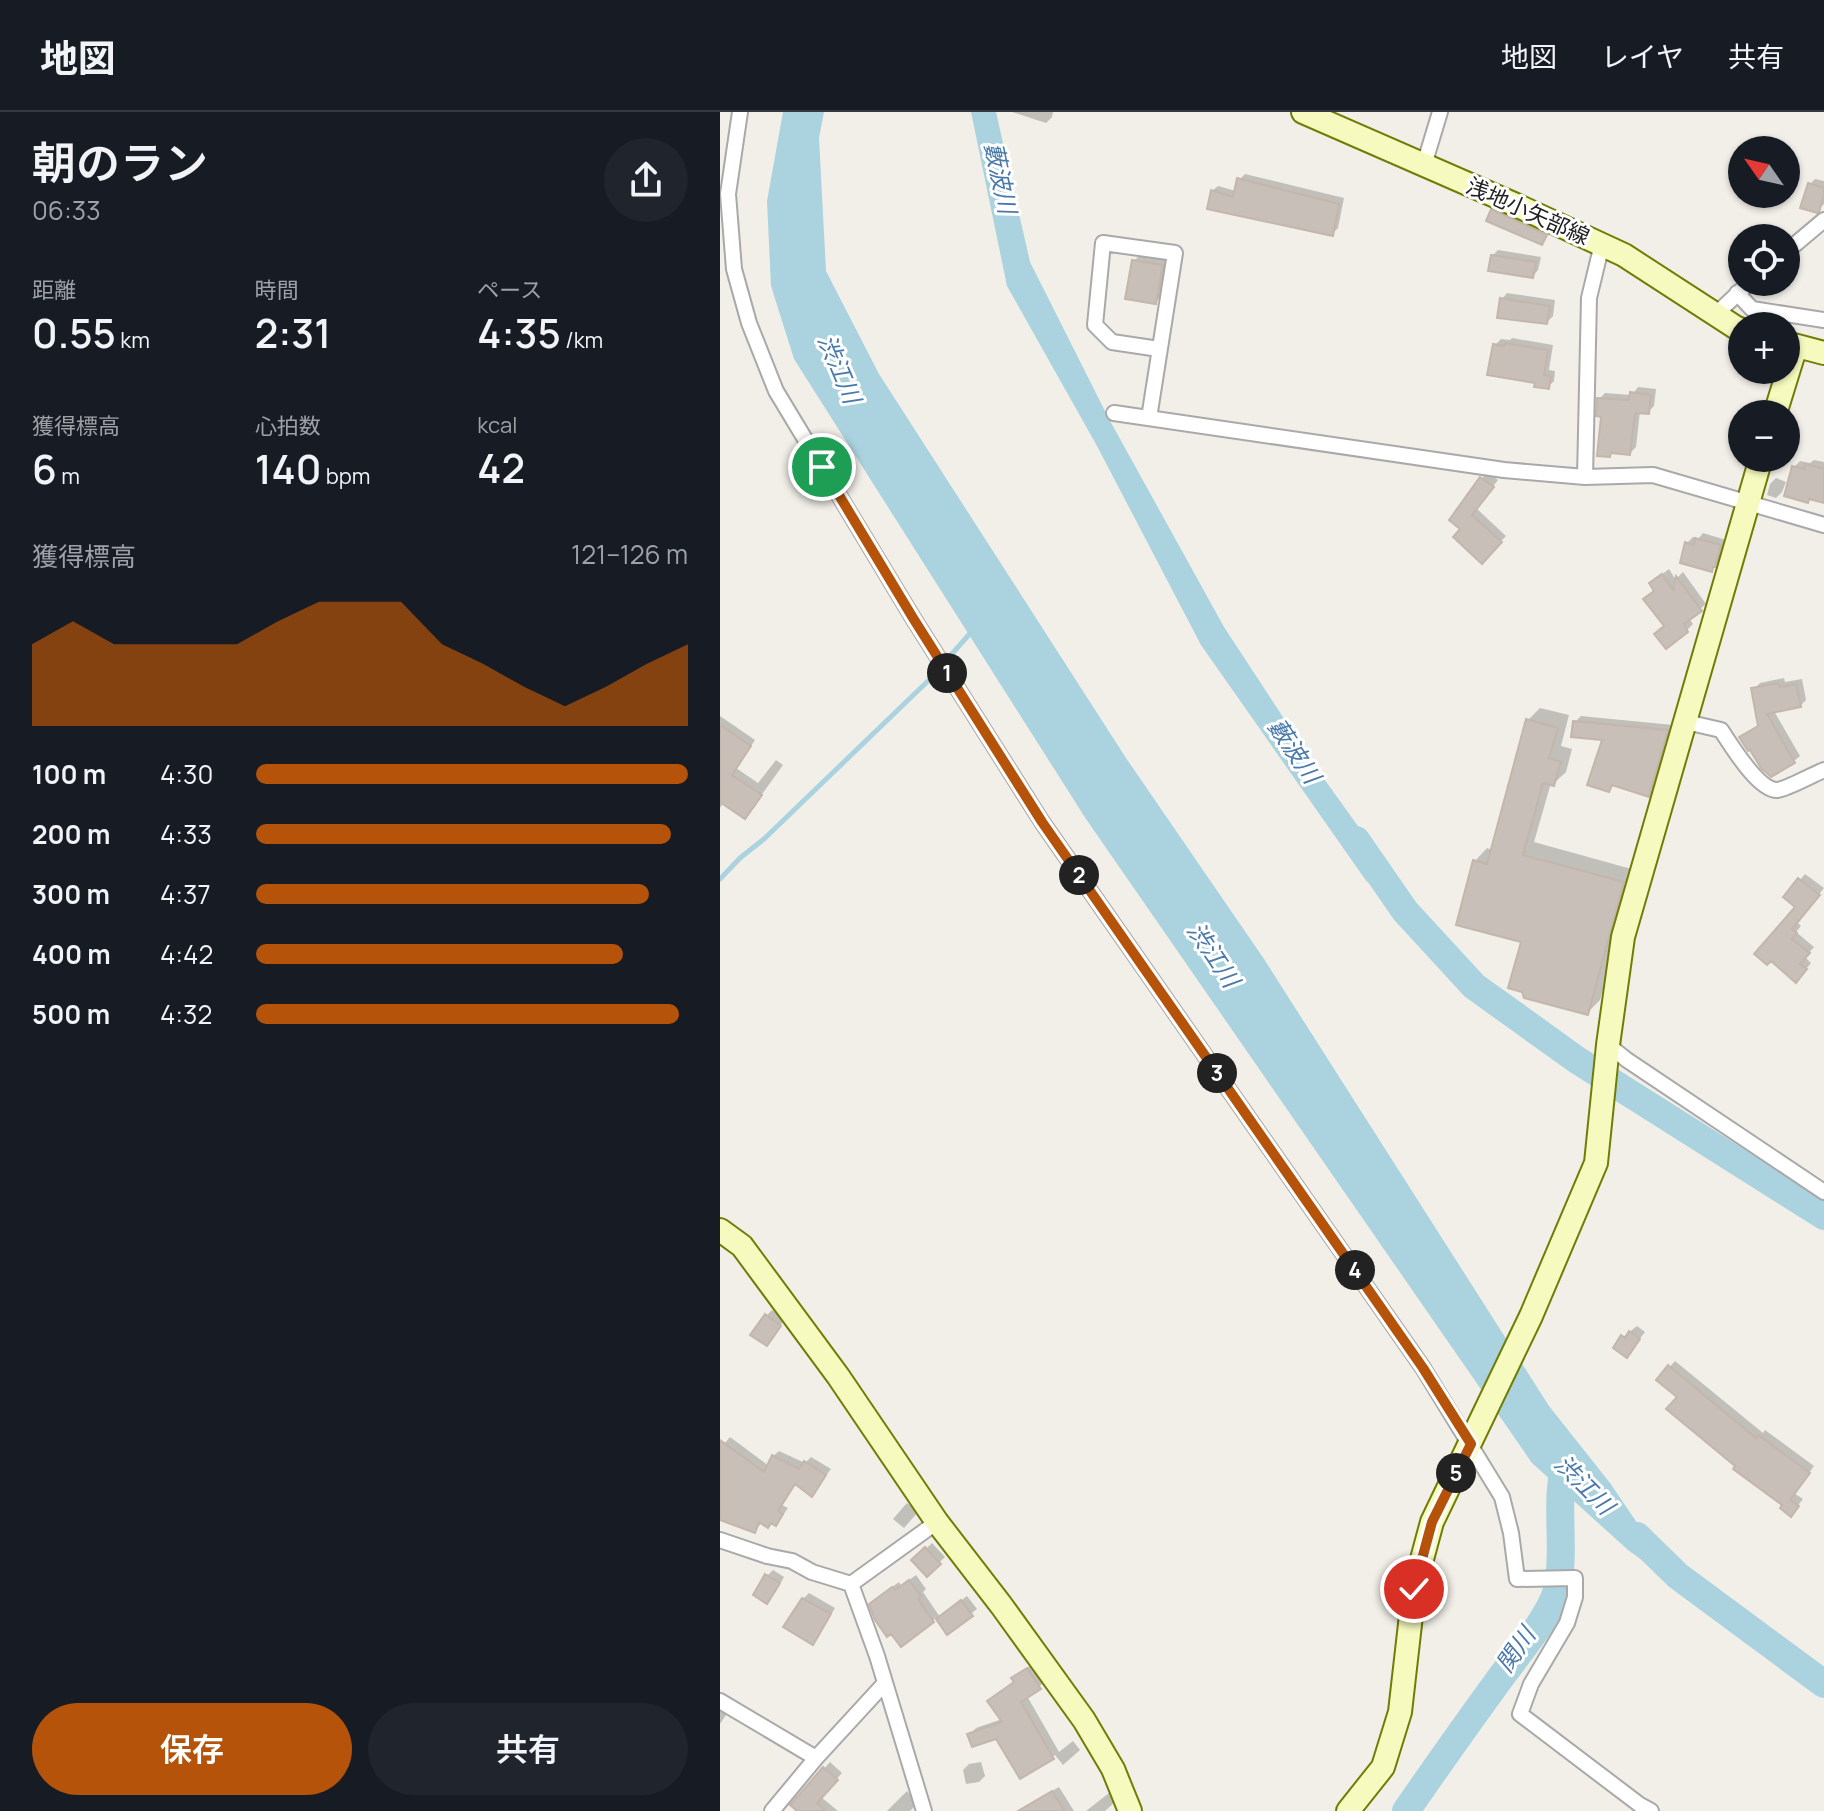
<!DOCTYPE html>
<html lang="ja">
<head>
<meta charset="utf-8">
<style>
	:root { --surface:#171b24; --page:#20242c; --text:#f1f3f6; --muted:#9ea1a6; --line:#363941; --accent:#b45309 }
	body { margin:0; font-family:Manrope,"Noto Sans JP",sans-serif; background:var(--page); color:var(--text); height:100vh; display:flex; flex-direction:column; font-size:30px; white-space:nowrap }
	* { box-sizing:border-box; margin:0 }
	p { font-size:26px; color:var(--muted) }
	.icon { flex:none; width:44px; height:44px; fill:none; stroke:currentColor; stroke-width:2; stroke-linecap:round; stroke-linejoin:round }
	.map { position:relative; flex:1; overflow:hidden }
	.details { display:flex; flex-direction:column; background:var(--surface); width:720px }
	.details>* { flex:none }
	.needle { width:52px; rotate:304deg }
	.controls { position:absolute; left:1008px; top:24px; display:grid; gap:16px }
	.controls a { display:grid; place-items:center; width:72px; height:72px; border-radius:50%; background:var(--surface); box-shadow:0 2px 6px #0004; font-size:40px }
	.pin { position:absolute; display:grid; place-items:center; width:68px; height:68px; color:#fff; margin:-34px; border:4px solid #fff; border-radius:50%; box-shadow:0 2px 8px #0007 }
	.km { position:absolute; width:40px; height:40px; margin:-20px; border-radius:50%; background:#222; color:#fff; font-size:22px; line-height:40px; text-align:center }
	.round { display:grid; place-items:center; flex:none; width:84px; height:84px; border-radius:42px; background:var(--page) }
	.head { display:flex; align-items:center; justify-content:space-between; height:136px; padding:0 32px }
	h1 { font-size:44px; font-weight:600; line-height:60px }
	.figures { display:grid; grid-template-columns:repeat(3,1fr); gap:12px; height:136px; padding:8px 32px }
	.figures div { display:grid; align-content:center }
	.figures b { font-size:40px; font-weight:600 }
	.figures small { font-size:22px; font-weight:400 }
	.figures p { font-size:22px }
	.chart { height:224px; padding:16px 32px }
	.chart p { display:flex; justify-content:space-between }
	.chart svg { width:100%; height:144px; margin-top:8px; fill:var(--accent); opacity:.7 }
	.primary-button { display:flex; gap:16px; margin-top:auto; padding:16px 32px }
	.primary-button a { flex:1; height:92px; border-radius:48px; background:var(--accent); color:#fff; font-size:32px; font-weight:600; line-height:92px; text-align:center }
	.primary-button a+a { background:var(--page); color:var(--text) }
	ul { padding:0 32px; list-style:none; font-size:26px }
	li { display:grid; grid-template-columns:128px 96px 1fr; align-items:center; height:60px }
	li i { height:20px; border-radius:10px; background:var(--accent) }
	header { display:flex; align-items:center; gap:48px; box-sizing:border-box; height:112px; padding:0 40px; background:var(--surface); border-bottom:2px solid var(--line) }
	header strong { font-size:38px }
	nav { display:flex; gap:44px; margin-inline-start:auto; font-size:28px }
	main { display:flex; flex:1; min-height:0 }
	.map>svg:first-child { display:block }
</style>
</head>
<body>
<header>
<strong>地図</strong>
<nav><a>地図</a><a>レイヤ</a><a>共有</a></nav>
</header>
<main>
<section class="details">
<div class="head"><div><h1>朝のラン</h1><p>06:33</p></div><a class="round"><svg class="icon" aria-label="share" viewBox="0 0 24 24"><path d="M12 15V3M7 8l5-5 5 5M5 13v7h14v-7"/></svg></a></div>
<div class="figures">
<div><p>距離</p><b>0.55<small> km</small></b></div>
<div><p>時間</p><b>2:31</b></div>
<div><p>ペース</p><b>4:35<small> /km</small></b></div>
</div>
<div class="figures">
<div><p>獲得標高</p><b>6<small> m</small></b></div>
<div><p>心拍数</p><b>140<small> bpm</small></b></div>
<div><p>kcal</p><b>42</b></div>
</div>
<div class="chart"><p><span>獲得標高</span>121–126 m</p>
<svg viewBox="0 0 160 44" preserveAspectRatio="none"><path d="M0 44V19L10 12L20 19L30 19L40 19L50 19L60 12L70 6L80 6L90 6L100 19L110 25L120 32L130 38L140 32L150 25L160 19V44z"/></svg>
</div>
<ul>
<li><b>100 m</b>4:30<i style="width:100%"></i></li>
<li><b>200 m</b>4:33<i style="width:96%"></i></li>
<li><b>300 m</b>4:37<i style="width:91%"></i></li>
<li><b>400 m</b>4:42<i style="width:85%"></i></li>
<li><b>500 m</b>4:32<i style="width:98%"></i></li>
</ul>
<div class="primary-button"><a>保存</a><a>共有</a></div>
</section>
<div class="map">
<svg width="1104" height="1699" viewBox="0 0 1104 1699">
	<rect width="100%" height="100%" fill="#f2efe9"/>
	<!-- water -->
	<path fill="#aad3df" d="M63,0H104L99,26L106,159L159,262L406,646L544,847L829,1294L890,1371L962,1477L908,1438L812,1351L366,707L74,247L51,174L47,89Z
		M251,0H276L310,150L389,307L504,515L597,657L663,749L647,770L481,533L377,334L287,174Z"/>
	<!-- shadow -->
	<path fill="#0003" d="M292,0H333L332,5L326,11Z
		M525,62L624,86L618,116L612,122L492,79L498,74L516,79L519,68Z
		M1095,67L1104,69V92L1097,99L1090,72Z
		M778,93L831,117L827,125L821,131L772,98Z
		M778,138L821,145L818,158L813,164L772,144Z
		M420,143L447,147L441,184L436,190L414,149Z
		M787,181L835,188L833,204L827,210L782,187Z
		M792,226L833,233L829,258L835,259L834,269L828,275L775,233L781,227L790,228Z
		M918,275L936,277L934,294L928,300L920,299L916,335L910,341L893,339L889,343L883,303L879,287L885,281L912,283Z
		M1094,348L1104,350V389L1091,385L1088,388L1066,382L1074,355L1080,349L1090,351Z
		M767,360L778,368L756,396L786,424L762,449L743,417L732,407Z
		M1056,366L1066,370L1062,380L1056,386L1047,383L1050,372Z
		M983,421L1006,428L1000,447L991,458L967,431L973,425L978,427Z
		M949,457L957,470L958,465L963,460L986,492L969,506L973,512L967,518L946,514L936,478L931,471Z
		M1064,566L1065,570L1082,567L1086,588L1080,594L1054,599L1080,644L1074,649L1021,626L1040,613L1034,577L1040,571Z
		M820,596L849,603L841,634L852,637L846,660L833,672L831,671L814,730L915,758L880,888L867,901L803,828L755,749L767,736L772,738L808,608Z
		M0,604L35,628L16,656L38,671L56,648L63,653L30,699L4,690L0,696Z
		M861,604L953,613L934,677L928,683L895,672L889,678L885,626L855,610Z
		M1085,762L1104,776L1077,810L1081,814L1076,820L1094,835L1085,845L1091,851L1082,862L1051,847L1078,794L1080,768Z
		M52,1198L65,1207L52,1226L46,1204Z
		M917,1214L925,1220L907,1243L903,1225Z
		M955,1249L1043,1321L1045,1318L1094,1354L1074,1381L1083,1387L1076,1396L1065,1393L1017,1354L960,1284L939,1267Z
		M10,1325L49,1354L53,1344L59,1339L85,1351L91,1345L111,1357L92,1383L77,1370L62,1393L68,1396L61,1406L56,1412L42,1410L35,1419L0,1406V1337Z
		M187,1391L198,1400L184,1416L173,1407Z
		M212,1431L225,1445L207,1462L194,1448Z
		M53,1458L64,1465L53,1484L47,1489V1464Z
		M196,1463L206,1477L203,1480L220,1505L247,1484L257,1497L228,1520L216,1505L213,1509L157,1486L179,1470L181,1474Z
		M89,1481L115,1496L98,1524L92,1530L83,1487Z
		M313,1551L326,1569L307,1584L339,1640L353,1629L360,1638L343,1653L335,1643L301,1664L277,1625L250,1622L256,1616L282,1607L296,1569L294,1567Z
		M0,1591L10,1597L0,1612Z
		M110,1650L122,1661L101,1685L118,1699H80L73,1693Z
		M261,1650L265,1664L259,1670L246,1672L243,1658L249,1652Z
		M339,1675L354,1699H316L312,1693L318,1687Z
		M187,1679L198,1691L190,1699H167Z
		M389,1681L396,1689L385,1699H366Z"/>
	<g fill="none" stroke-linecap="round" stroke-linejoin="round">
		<!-- stream -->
		<path stroke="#aad3df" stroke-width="5" d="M0,767L20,746L44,727L210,567L253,518"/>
		<!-- river -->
		<path stroke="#aad3df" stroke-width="28" d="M636,728L685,799L754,874L857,948L1104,1104
			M917,1424L958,1464L1104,1572
			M686,1699C717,1654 749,1609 781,1565C798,1542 830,1504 837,1478C846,1437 835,1396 844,1356"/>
	</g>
	<!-- building -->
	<path fill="#c7bfb8" stroke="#c4b6ab" stroke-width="2" d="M517,66L619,92L613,124L487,97L491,78L513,85Z
		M1088,71L1104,76V83L1099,100L1097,101L1080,96Z
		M771,97L827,123L822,133L766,109Z
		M771,143L816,150L813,166L768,159Z
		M412,148L443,153L436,192L405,187Z
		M780,186L830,194L827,212L777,206Z
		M785,231L828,238L824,263L831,264L829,277L814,275L815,271L767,263L773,232L784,234Z
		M910,280L931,283L929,302L915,301L910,343L891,341L890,345L877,344L881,305L876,304L877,286L909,288Z
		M1086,352L1104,357V391L1089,387L1088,391L1064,384L1072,354L1084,357Z
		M760,365L774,375L752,403L782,430L762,452L733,425L740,417L729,408Z
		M975,426L1001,433L995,455H993L992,460L960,451L965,430L974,433Z
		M942,462L953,478L956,464L982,499L964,512L968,520L946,537L934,522L944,514L923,487L934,479L929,471Z
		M1058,571L1060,575L1076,572L1081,595L1047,602L1075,651L1051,665L1041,656L1030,638L1028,639L1019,625L1038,614L1031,576Z
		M806,607L838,616L829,646L841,650L834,674L823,671L803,743L904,770L868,903L804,886L802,880L788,876L801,830L736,813L753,748L767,752Z
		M853,609L948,618L929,685L892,673L889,680L867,673L882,628L851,625Z
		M0,613L31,634L12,663L42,683L25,707L0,690Z
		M1078,766L1100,783L1072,817L1077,821L1072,827L1090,841L1080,852L1087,857L1076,871L1051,849L1047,853L1034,842L1075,795L1063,785Z
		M45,1202L61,1214L47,1234L30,1223Z
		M909,1219L920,1227L907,1246L893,1236L901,1223L905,1226Z
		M948,1253L1036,1326L1038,1323L1090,1361L1070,1388L1079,1394L1071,1405L1060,1396L1062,1393L1013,1357L1015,1354L946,1297L957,1285L936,1268Z
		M0,1328L44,1360L52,1343L79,1357L84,1349L106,1363L92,1385L75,1372L58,1399L63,1402L56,1414L51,1411L48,1416L39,1410L35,1421L0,1408Z
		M205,1435L221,1452L207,1465L191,1448Z
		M45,1462L60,1471L47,1492L33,1483Z
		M189,1468L201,1484L198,1487L214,1510L181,1535L171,1522L167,1525L155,1508L149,1492L172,1475L175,1478Z
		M82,1486L111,1502L93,1533L63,1515Z
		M241,1488L253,1504L227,1523L216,1507Z
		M307,1556L321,1577L301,1590L334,1647L300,1667L276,1627L252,1635L247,1622L282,1610L267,1589L294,1570L291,1566Z
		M103,1655L118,1668L97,1691L106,1699H77L70,1693Z
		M332,1679L345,1699H298Z"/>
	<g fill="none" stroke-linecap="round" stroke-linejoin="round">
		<!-- street casing -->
		<g stroke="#a9a9a9" stroke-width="18">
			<path id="street" d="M20,0L8,82L14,157L29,211L56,279L193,506L322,710L703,1256L782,1385L791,1421L797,1467L855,1466V1485L847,1511L811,1572L800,1602L920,1693L931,1699
				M704,53L720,0
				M1066,140L1104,108
				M1017,181L1032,197L1104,208
				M996,202L1030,170
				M394,301L784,358L865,365L933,363L1104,413
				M429,306L455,141L383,131L375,213L392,230L439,237
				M865,365L869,186L882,132
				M966,610L1001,618C1011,633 1038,678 1057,678C1065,678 1094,662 1104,658
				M888,933L907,948L1104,1080
				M0,1428L47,1444L72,1449L92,1460L131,1472
				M131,1472L157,1544L204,1699
				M131,1472L217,1410
				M0,1589L96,1646
				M52,1699L96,1646L164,1572"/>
		</g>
		<!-- secondary casing -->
		<g stroke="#707d05" stroke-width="26">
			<path id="secondary" d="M583,0L796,93L904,143L1015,215L1022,218
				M1066,231L1104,241
				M1055,302L1076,234
				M0,1118L22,1134L118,1264L217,1410L281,1493L364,1608L393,1657L410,1699
				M628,1699L663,1655L680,1600L694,1477L712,1410L811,1204L876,1051L888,933L903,825L1041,346"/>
		</g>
		<!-- street -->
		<use href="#street" stroke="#fff" stroke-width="14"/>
		<!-- secondary -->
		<use href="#secondary" stroke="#f7fabf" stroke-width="22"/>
	</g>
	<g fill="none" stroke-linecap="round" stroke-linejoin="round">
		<!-- route casing -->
		<g stroke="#fff" stroke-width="16">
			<path id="route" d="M102,355L193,506L322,710L703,1256L751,1332L712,1410L694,1477"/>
		</g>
		<!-- route -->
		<use href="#route" stroke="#b45309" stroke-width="10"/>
	</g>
	<g text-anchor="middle" stroke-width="6" stroke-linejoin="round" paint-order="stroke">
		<!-- street labels -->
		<g font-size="22" fill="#222" stroke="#fff">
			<text transform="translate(808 99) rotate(24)" y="8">浅地小矢部線</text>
		</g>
		<!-- water labels -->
		<g font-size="24" font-style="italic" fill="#4a7aab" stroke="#fff">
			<text transform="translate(280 66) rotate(78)" y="8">藪波川</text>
			<text transform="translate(119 257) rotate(67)" y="8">渋江川</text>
			<text transform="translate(574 639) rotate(56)" y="8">藪波川</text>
			<text transform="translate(493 843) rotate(56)" y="8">渋江川</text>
			<text transform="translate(864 1373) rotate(45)" y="8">渋江川</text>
			<text transform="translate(796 1538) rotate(-55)" y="8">関川</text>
		</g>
	</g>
</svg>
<div class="controls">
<a><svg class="needle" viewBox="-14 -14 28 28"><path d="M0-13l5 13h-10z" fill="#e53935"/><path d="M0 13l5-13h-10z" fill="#9ea1a6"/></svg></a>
<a><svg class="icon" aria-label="locate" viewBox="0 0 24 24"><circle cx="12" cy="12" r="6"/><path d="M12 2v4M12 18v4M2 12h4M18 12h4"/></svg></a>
<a>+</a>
<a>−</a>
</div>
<div class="pin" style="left:102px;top:355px;background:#1e9e55"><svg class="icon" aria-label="arrive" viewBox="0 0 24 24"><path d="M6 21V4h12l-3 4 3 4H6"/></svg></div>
<div class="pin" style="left:694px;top:1477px;background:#d93025"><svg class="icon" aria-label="check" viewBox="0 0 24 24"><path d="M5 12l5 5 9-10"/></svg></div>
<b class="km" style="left:227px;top:561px">1</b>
<b class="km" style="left:359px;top:763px">2</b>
<b class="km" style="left:497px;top:961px">3</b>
<b class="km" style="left:635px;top:1158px">4</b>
<b class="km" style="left:736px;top:1361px">5</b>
</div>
</main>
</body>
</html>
